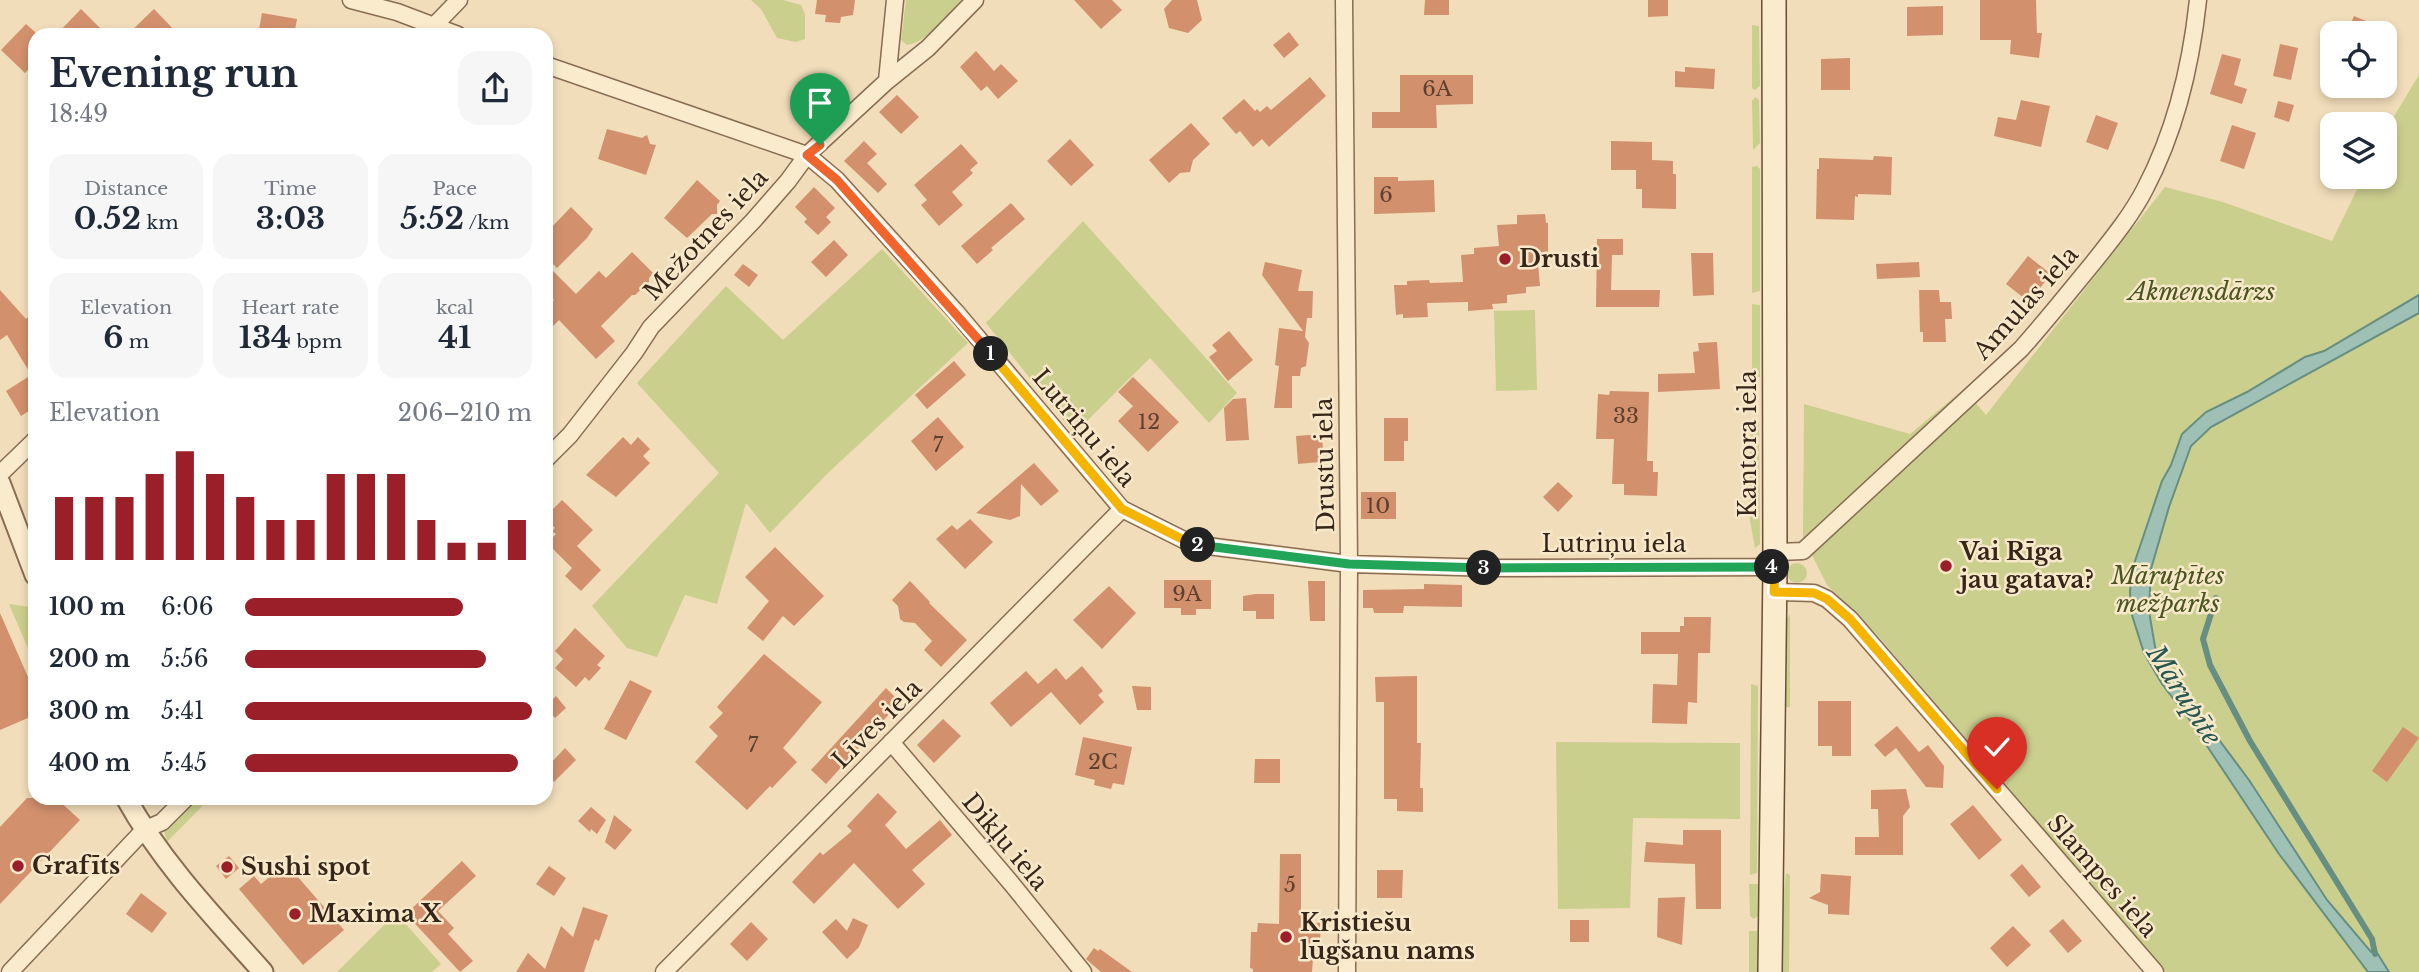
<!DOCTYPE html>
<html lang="en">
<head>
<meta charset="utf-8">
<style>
	:root { --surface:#fff; --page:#f6f6f7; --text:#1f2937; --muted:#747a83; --accent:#9b1f28 }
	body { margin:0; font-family:"Libre Baskerville",serif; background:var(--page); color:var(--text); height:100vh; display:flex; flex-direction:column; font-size:26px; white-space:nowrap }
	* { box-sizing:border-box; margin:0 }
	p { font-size:23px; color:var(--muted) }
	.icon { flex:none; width:38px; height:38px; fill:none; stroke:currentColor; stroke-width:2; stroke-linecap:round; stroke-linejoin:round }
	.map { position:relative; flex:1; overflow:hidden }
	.panel { position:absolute; left:28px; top:28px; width:525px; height:777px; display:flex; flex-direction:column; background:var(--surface); border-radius:21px; box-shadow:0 4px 10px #0003 }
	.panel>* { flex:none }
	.buttons { position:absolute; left:2320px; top:21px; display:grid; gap:14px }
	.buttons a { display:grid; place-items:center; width:77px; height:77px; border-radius:14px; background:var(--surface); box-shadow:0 4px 10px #0003; font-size:35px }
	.pin { position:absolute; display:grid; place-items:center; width:60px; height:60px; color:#fff; margin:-72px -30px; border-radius:50% 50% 50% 0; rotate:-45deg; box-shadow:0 0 7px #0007 }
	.pin .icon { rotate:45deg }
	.km { position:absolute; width:35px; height:35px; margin:-18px; border-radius:50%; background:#222; color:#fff; font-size:19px; line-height:35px; text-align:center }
	.round { display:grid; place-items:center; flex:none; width:74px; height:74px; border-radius:21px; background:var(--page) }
	.head { display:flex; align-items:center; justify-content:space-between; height:119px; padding:0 21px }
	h1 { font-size:38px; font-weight:700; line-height:52px }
	.metrics { display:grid; grid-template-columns:repeat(3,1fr); gap:10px; height:119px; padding:7px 21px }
	.metrics div { display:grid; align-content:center; border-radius:18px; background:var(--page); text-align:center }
	.metrics b { font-size:30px; font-weight:700 }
	.metrics small { font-size:19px; font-weight:400 }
	.metrics p { font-size:19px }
	.chart { height:196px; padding:14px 21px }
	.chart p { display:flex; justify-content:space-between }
	.chart svg { width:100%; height:126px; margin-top:7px; stroke:var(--accent); stroke-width:6 }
	ul { padding:0 21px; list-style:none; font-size:23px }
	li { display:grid; grid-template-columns:112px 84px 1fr; align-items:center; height:52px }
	li i { height:18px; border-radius:9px; background:var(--accent) }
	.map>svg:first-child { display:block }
</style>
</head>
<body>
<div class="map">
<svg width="2419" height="972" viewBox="0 0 2419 972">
	<rect width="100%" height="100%" fill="#f1ddba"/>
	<!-- green -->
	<path fill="#cbcf8e" d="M751,0H783L801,5L805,14V39L796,42L777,38L761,9Z
		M906,0H962C947,15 928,42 907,45L901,40Z
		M1752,25L1759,26L1760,86L1755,90L1752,88Z
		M2419,75V972H2166L2093,890L1879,637L1827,585L1803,537L1804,404L1910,434L1964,389L1986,415L2165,187L2223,202L2332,241L2363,177H2385V131Z
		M1755,97L1759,100L1760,143L1753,150L1752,101Z
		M1757,166L1760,169V291L1752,293V167Z
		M1083,221L1237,393L1209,423L1150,358L1074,434L986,323Z
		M882,249L968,343L828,473L770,533L746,503L717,604L685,595L657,657L627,648L592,606L719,473L637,383L726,286L783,340Z
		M1752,304L1760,305V377H1752Z
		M1535,310L1537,390L1496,391L1494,311Z
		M1751,421H1759L1760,544L1755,548L1749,515Z
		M1787 573a10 10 0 1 1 20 0a10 10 0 1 1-20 0Z
		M9,604L30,607L35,611V665Z
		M1790,614V707H1786L1787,619Z
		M1751,684L1758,686L1757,873L1750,875Z
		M1556,742L1740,743V819L1633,818L1630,908L1558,909Z
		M196,798H210L167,842L164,830Z
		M1786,873L1790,875L1789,972H1781V918Z
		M1749,884H1758V916L1754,919L1750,916Z
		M396,913L441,964L432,972H337Z
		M1749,931H1757L1758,972H1749Z"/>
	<!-- water -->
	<path fill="#9fc1b5" stroke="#668e82" stroke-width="2" d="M2419,295V313L2211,427L2191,446L2169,507L2151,569L2149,611L2155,647L2173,678L2249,780L2327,900L2371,952L2374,948L2389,972H2368L2279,854L2189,719L2162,684L2144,653L2131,612L2130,591L2133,567L2162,481L2171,465L2182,434L2206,412L2247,392L2305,357L2324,351Z"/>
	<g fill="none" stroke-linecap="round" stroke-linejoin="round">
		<!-- stream -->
		<path stroke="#668e82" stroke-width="6" d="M2216,598L2203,639L2210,665L2250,741L2372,939L2375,954"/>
	</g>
	<!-- building -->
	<path fill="#d2906d" d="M817,0H855L853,15L841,17L840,23L825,22L826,15L815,14Z
		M1074,0H1112L1122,10L1101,29Z
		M1172,0H1197L1202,20L1188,33L1169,28L1164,9Z
		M1425,0H1449V15H1424Z
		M1648,0H1668V16L1648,17Z
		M1980,0H2036L2037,33H2042L2039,58L2010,54L2011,40H1980Z
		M1943,6V35L1907,36V7Z
		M81,9L107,35H56Z
		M154,9L179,35H127Z
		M262,13L297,19L294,35H258Z
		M2354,16L2394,33H2347Z
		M26,24L35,32V63L25,73L1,50Z
		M1289,32L1299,45L1284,58L1273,45Z
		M2280,44L2298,48L2291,80L2273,76Z
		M976,51L994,71L1001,64L1018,81L998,99L987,86L981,91L960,67Z
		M2222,54L2241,59L2234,85L2247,89L2242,104L2210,94Z
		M1850,58V90H1821V59Z
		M1685,67L1715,69L1714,89L1675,87V71L1685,72Z
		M1400,75H1473V104L1436,105L1437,128H1372V112H1400Z
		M1310,77L1326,96L1269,147L1262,139L1253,147L1240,131L1236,134L1222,118L1244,99L1255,111L1257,109L1260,112L1267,106L1271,110Z
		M897,95L919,117L901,134L879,112Z
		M2021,100L2050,106L2041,147L1994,136L1998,117L2016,120Z
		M2278,101L2294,105L2289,122L2274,117Z
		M2096,115L2118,123L2108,150L2086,142Z
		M1191,123L1210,144L1193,160L1190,172L1180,173L1169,183L1149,160Z
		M2232,125L2256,133L2244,169L2220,161Z
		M607,129L642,138L647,135L650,144L656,145L646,175L598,159Z
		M1070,139L1094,165L1071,186L1047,161Z
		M864,141L877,154L867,163L887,184L878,193L844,161Z
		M1611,141L1652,142V160L1673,161V174H1676V209L1642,208V189H1636V170H1611Z
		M961,144L978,163L970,170L973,173L952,192L963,205L939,226L921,205L927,200L914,185Z
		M1874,156L1892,157L1891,195L1858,194V197L1855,196L1854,220L1816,219L1817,169H1819V158L1873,160Z
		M1374,177H1398V181L1434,180L1435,212L1374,214Z
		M697,180L720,201L717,205V214H712L687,238L664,218Z
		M814,187L835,208L826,217L831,222L818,235L804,222L807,219L795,207Z
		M1011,203L1025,219L991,248L993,250L977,264L961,246Z
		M571,207L593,229L587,238L557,268L546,257V233Z
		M1545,214L1546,223H1548V263H1538L1540,286L1526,287V293L1507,295V303L1492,304L1493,309L1468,311V302L1427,303L1428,317L1403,318V314L1396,315L1394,285H1407V281L1429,280L1430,283L1463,282L1461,255L1474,254V248L1499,246L1497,225L1517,224V215Z
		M1597,239H1623V255H1612L1611,290H1660L1659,307H1596Z
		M834,240L848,255L826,277L811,262Z
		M632,252L653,273L649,278V282L635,295H632L601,326L615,341L596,359L559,320L546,333V307L554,300L546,292V264L576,294L599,271L606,278Z
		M1691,253H1713L1714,295L1693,296Z
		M2028,256L2051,274L2029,302L2006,284Z
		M1265,262L1302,270L1298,291H1313L1312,318H1307L1305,337L1309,343L1306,366L1301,368L1300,376H1292V408H1274L1279,366L1275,365L1279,328L1303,331L1262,275Z
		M1919,262L1920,277L1877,279L1876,264Z
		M743,264L758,275L749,287L734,275Z
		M0,290L26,319L35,311V381L7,335L0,340Z
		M1919,290H1939L1940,302H1951L1952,319H1945L1946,342H1923V332H1920Z
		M1229,331L1253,360L1228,381L1209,357L1217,351L1212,345Z
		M1717,342L1720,389L1658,392V374L1695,373L1693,352L1699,351L1698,343Z
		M954,361L966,375L927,409L915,395Z
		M28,377L35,389V407L21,416L6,391Z
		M1133,377L1179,422L1148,452L1118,421L1133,406L1118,392Z
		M1610,391L1649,392L1647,461H1653V472H1658L1657,496L1624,495V484H1612L1614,439H1596L1598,394L1609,395Z
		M1246,398L1249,440L1226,441L1224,408L1233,399Z
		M938,417L964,447L936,471L911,441Z
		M1384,418H1408V441H1404V461H1384Z
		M1322,434L1323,451H1319V462L1298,464L1296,436Z
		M623,437L631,445L638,437L650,449L643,456L650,463L616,497L586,475Z
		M1034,463L1059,491L1041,506L1021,484L1020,516L1010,520L976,513Z
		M1558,482L1573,496L1558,512L1543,497Z
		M1361,492H1396V519H1361Z
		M562,500L593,530L577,546L601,570L581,591L565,576L572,568L547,543L556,534L552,531L555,528L546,519V516Z
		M970,519L993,542L965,569L936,539L952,525L957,530Z
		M775,547L824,596L794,626L783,616L763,641L747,628L769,601L745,577Z
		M1164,580H1211V609H1196V615H1181V608H1164Z
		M910,581L930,602L929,603L967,640L941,667L924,650L932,641L915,623L904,622L900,619L898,606L892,600Z
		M1308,581H1325V621H1310Z
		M1424,584L1462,585V607L1404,606L1403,613H1374L1373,608H1363V590L1424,589Z
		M1109,586L1136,613L1102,649L1073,620Z
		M1256,594H1274V619H1256V611H1243V596Z
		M0,613L35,693V715L0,730Z
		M1684,617H1711L1710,653H1698L1697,703L1688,702L1687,724L1652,723L1653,684L1677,685L1678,654H1641V632H1680V626H1684Z
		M575,628L605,656L597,665L601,668L589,681L585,677L576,687L555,668L563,659L555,651Z
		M764,654L822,702L783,748L797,762L772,788L770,786L747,810L695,762L718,736L709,727L723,713L717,707Z
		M1082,666L1103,691L1098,695L1104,702L1080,725L1051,692L1011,727L990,703L1026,671L1038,684L1056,668L1066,680Z
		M1417,676V743H1421L1420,788H1423V812L1397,811V799H1384V702H1376L1375,677Z
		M630,680L652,691L626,740L604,729Z
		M1132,686L1151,687V710H1137Z
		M886,688L900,702L826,784L811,770Z
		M556,696L566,708L555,718L546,706Z
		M1818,701H1851V756H1832V746H1818Z
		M943,719L961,736L934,763L917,745Z
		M1897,726L1919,752L1928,745L1944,766L1943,788L1926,787L1896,748L1885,757L1874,745Z
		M2403,727L2419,738L2387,782L2372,771Z
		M1083,737L1132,747L1124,785L1113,783L1111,789L1094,785L1095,780L1075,775Z
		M565,748L576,760L554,782L546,774V768Z
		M1255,759H1280V783H1254Z
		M1906,789L1910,807L1903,816V855H1855V837H1879L1878,809H1871V790Z
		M878,793L897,812L885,825L906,849L940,820L952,835L912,870L925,884L898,909L854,863L814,904L792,882L820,852L823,855L852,831L847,826Z
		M27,798H56L80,820L0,904V827Z
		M1973,805L2002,840L1979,860L1950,824Z
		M591,807L606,820L597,834L591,829L590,832L578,821Z
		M614,815L632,830L615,850L605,842Z
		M1683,830H1721V909H1696L1695,864L1644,862L1646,842L1683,845Z
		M1280,854H1301V922L1321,923L1319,959H1313L1312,972H1253V969L1250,968L1251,932H1257L1258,923L1279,924Z
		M229,856L239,868L226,879L216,866Z
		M295,859L304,870L297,876L344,930L303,965L239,889L254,876L261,884L286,863L288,865Z
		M462,861L476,876L438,911L454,928L448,934L473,961L460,972L406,914Z
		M2022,864L2041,887L2029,897L2010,875Z
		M549,866L566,878L554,896L536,884Z
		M1377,870H1403L1402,898H1377Z
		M1821,874L1851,876L1849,915L1828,914V905L1809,898L1820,892Z
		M141,893L167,913L152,933L126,914Z
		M1685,897L1682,945L1657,937L1658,898Z
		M583,907L608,915L599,941L595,939L584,972H516L528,953L545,969L561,926L573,937Z
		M853,918L868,925L859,947L847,959L822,932L836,919L847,931Z
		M2063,919L2082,941L2068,953L2049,931Z
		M1570,920H1589V942H1570Z
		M751,922L768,939L747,961L730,944Z
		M2013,926L2031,945L2007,967L1990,948Z
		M1094,948L1098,951L1100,949L1132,972H1101L1086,959Z"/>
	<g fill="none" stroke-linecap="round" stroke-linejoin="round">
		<!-- minor casing -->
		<g stroke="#886c53" stroke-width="19">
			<path id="minor" d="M351,0L397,12L458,35
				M1344,0L1349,564L1347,972
				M427,33L459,0
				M546,65L807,155L837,180L956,312L1122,509L1192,544L1349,564L1495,568L1775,567
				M887,81L895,0
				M546,459L570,435L634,353L651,327L753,221L788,181L807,155L887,81L928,48L975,0
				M0,474L35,440
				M1775,552L1803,551L2021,349C2046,321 2069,292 2093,263C2112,239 2131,216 2145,189C2176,130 2191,66 2198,0
				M1774,592L1814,593L1827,599L1850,619L2155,972
				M891,742L1011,883L1083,972
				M10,972L144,830L162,822L186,798
				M664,972L1122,509"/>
		</g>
		<!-- tertiary casing -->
		<g stroke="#886c53" stroke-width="23">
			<path id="tertiary" d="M0,483L35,575
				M126,798C162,863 214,917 263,972"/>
		</g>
		<!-- secondary casing -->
		<g stroke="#6a4d37" stroke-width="26">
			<path id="secondary" d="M1770,972L1775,567L1774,0"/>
		</g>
		<!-- minor -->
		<use href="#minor" stroke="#fbebcd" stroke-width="16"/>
		<!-- tertiary -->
		<use href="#tertiary" stroke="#fbebcd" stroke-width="19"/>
		<!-- secondary -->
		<use href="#secondary" stroke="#fbebcd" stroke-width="23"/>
	</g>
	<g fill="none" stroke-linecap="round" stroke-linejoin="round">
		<!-- split-1 casing -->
		<g stroke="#fff" stroke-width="14">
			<path id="split-1" d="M820,145L807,155L837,180L991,354"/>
		</g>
		<!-- split-2 casing -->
		<g stroke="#fff" stroke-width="14">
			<path id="split-2" d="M991,354L1122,509L1192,544L1198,545"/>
		</g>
		<!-- split-3 casing -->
		<g stroke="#fff" stroke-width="14">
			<path id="split-3" d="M1198,545L1349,564L1484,568"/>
		</g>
		<!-- split-4 casing -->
		<g stroke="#fff" stroke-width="14">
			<path id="split-4" d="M1484,568L1772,567"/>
		</g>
		<!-- split-5 casing -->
		<g stroke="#fff" stroke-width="14">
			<path id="split-5" d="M1772,567H1775L1774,592L1814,593L1827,599L1850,619L1997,789"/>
		</g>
		<!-- split-1 -->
		<use href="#split-1" stroke="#f0652b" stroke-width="9"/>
		<!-- split-2 -->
		<use href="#split-2" stroke="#f5b400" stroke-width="9"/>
		<!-- split-3 -->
		<use href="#split-3" stroke="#22a559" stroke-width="9"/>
		<!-- split-4 -->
		<use href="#split-4" stroke="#22a559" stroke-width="9"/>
		<!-- split-5 -->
		<use href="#split-5" stroke="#f5b400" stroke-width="9"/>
	</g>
	<!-- markers -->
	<g fill="#9b1f28" stroke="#f8e8ca" stroke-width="2.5">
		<circle cx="1505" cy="259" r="7"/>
		<circle cx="1946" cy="566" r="7"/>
		<circle cx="18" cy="866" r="7"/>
		<circle cx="227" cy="867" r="7"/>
		<circle cx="295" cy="914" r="7"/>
		<circle cx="1286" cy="937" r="7"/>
	</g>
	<g text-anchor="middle" stroke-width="5" stroke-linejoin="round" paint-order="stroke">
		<!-- number labels -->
		<g font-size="21" fill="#5d402f">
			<text x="1437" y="96">6A</text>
			<text x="1386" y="202">6</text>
			<text x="1626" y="423">33</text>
			<text x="1149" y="429">12</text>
			<text x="938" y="452">7</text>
			<text x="1378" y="513">10</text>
			<text x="1187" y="601">9A</text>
			<text x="753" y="752">7</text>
			<text x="1103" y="769">2C</text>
			<text x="1290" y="892">5</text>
		</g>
		<!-- street labels -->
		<g font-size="24" fill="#36261a" stroke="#f8e8ca">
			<text transform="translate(706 235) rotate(-47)" y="8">Mežotnes iela</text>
			<text transform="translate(2026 303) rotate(-48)" y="8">Amulas iela</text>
			<text transform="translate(1084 428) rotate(50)" y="8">Lutriņu iela</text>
			<text transform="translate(1748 444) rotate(-90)" y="8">Kantora iela</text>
			<text transform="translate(1325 465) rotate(-91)" y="8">Drustu iela</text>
			<text x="1614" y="552">Lutriņu iela</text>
			<text transform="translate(877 724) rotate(-45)" y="8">Līves iela</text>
			<text transform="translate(1005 842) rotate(50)" y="8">Dikļu iela</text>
			<text transform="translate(2102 876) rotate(49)" y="8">Slampes iela</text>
		</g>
		<!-- poi labels -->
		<g font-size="24" font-weight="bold" fill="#36261a" stroke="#f8e8ca" text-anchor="start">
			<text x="1519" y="267">Drusti</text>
			<text x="1960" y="560">Vai Rīga<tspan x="1960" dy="28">jau gatava?</tspan></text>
			<text x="32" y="874">Grafīts</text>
			<text x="241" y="875">Sushi spot</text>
			<text x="309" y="922">Maxima X</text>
			<text x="1300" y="931">Kristiešu<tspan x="1300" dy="28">lūgšanu nams</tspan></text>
		</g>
		<!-- park labels -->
		<g font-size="24" font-style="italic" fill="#4a541f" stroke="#f8e8ca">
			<text x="2202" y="300">Akmensdārzs</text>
			<text x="2168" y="584">Mārupītes<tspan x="2168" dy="28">mežparks</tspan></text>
		</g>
		<!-- water labels -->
		<g font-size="26" font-style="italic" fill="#275751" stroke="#f8e8ca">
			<text transform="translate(2184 695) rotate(57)" y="9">Mārupīte</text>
		</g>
	</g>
</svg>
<div class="buttons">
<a><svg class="icon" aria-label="locate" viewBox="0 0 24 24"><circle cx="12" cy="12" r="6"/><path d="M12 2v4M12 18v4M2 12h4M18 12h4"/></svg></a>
<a><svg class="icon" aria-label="layers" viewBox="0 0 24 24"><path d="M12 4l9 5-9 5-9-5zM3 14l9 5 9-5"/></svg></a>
</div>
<div class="pin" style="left:820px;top:145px;background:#1e9e55"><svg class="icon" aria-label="arrive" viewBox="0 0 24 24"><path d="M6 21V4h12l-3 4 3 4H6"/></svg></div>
<div class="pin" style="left:1997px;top:789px;background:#d93025"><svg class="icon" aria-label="check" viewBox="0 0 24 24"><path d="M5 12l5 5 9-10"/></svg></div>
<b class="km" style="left:991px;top:354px">1</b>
<b class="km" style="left:1198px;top:545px">2</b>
<b class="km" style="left:1484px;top:568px">3</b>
<b class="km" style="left:1772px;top:567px">4</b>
<section class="panel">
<div class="head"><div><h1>Evening run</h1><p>18:49</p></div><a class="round"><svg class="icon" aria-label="share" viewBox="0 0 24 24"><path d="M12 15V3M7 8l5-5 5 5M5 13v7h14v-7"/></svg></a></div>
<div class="metrics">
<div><p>Distance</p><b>0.52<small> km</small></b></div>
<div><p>Time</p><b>3:03</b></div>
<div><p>Pace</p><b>5:52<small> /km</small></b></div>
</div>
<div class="metrics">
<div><p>Elevation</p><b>6<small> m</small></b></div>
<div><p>Heart rate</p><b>134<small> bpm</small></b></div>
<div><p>kcal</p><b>41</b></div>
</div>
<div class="chart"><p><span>Elevation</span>206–210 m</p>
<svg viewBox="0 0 160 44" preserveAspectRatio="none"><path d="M5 44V22M15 44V22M25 44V22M35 44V14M45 44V6M55 44V14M65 44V22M75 44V30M85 44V30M95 44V14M105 44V14M115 44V14M125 44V30M135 44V38M145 44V38M155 44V30"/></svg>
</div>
<ul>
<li><b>100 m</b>6:06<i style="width:76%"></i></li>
<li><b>200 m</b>5:56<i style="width:84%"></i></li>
<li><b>300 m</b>5:41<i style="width:100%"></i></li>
<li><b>400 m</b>5:45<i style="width:95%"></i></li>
</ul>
</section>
</div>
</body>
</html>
